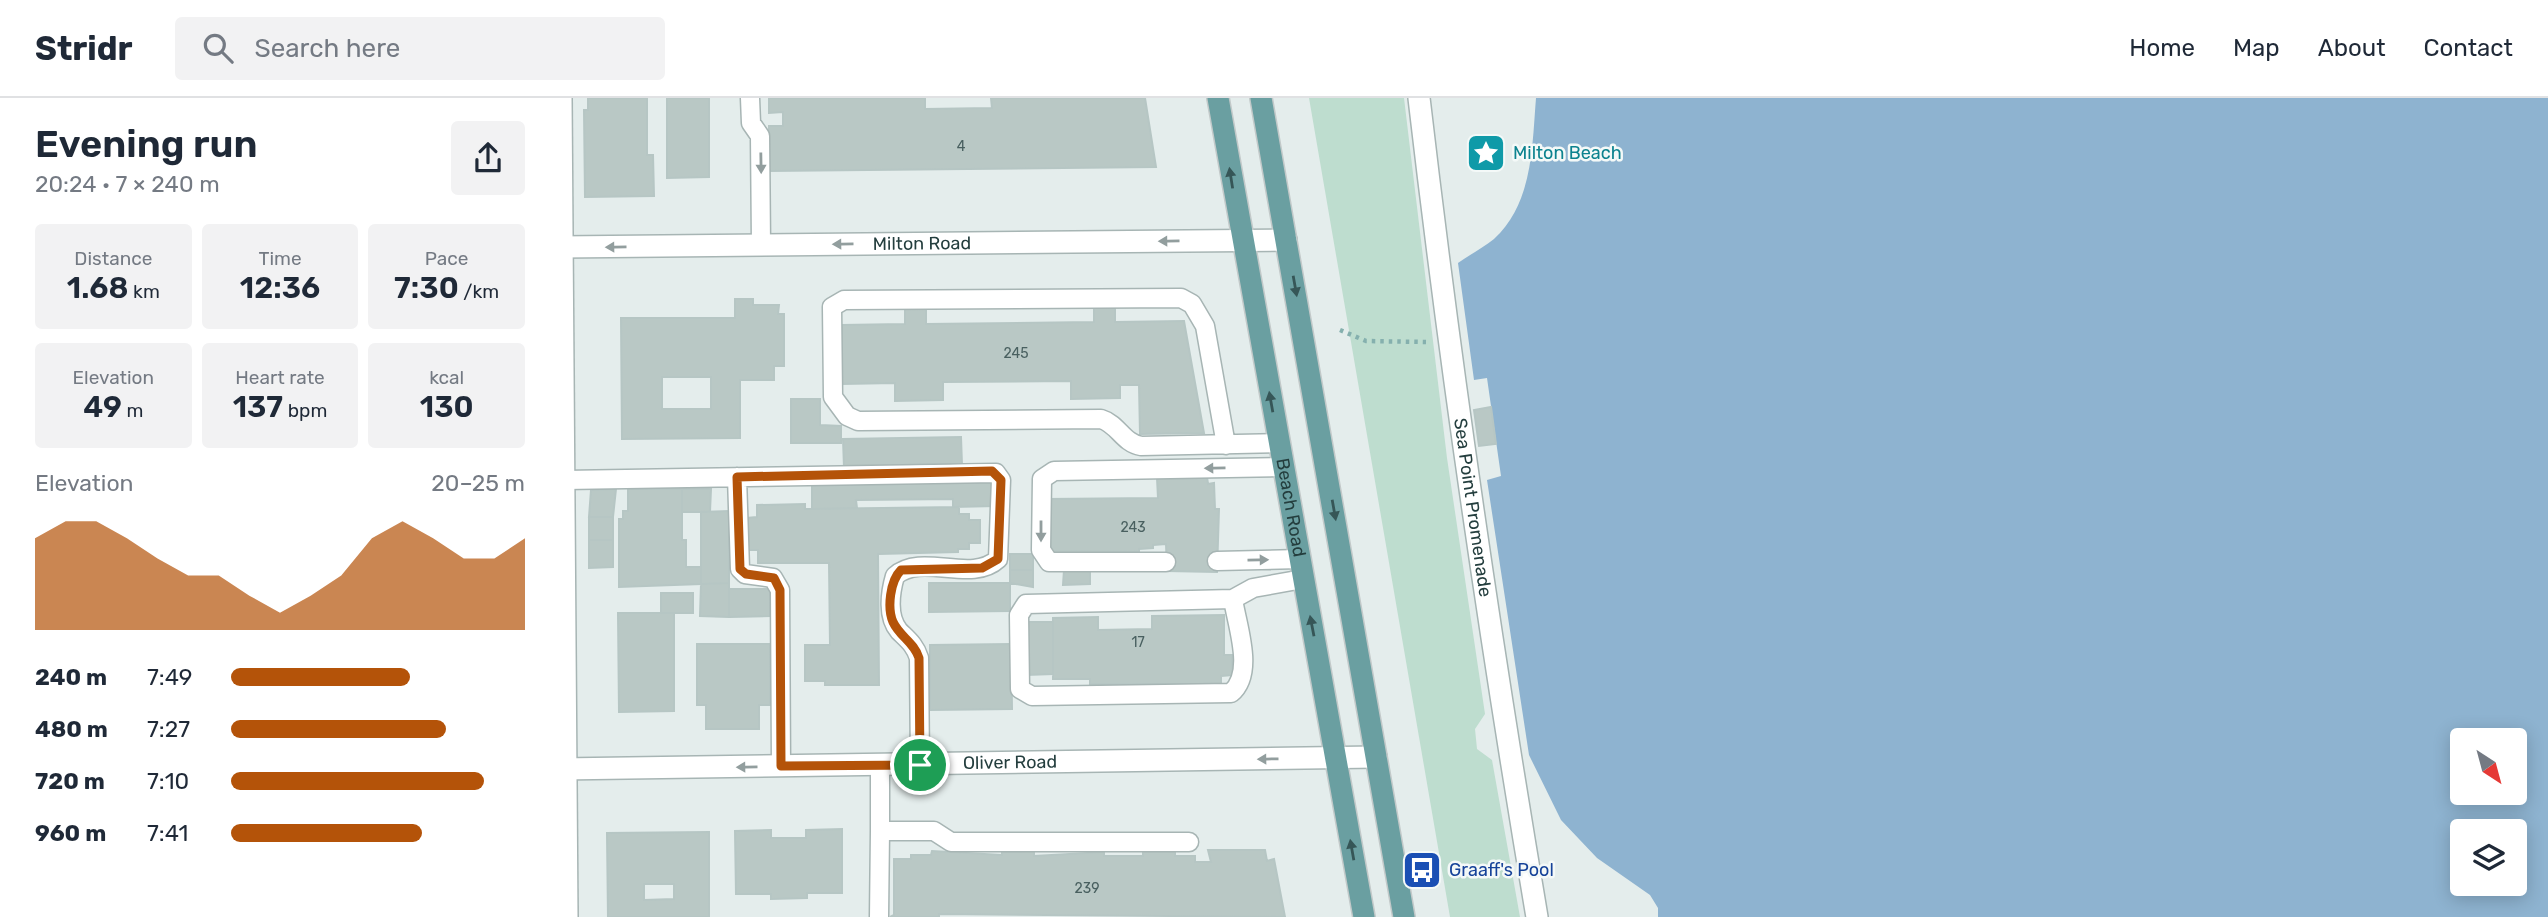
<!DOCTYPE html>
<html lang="en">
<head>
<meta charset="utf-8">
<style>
	:root { --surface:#fff; --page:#f2f2f3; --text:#1f2937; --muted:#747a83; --line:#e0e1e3; --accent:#b45309 }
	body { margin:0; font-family:Rubik,sans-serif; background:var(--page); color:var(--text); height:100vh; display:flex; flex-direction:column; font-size:26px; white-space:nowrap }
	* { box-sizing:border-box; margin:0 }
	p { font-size:23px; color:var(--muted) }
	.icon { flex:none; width:38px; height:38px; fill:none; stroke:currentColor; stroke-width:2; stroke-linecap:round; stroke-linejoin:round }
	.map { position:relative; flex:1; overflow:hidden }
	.details { display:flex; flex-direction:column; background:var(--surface); width:560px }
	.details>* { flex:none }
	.needle { width:46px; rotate:144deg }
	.buttons { position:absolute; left:1890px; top:630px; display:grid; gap:14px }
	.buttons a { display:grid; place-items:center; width:77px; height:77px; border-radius:7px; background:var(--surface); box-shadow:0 4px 18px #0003; font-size:35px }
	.pin { position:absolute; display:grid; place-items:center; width:60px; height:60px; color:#fff; margin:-30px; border:4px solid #fff; border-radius:50%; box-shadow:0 2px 7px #0007 }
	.round { display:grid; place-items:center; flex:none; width:74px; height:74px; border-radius:7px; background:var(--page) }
	.head { display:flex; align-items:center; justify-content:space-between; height:119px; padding:0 35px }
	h1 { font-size:38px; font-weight:600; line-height:52px }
	.stats { display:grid; grid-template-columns:repeat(3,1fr); gap:10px; height:119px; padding:7px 35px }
	.stats div { display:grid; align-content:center; border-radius:7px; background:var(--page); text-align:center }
	.stats b { font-size:30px; font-weight:600 }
	.stats small { font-size:19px; font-weight:400 }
	.stats p { font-size:19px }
	.chart { height:196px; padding:14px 35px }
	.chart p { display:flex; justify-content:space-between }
	.chart svg { width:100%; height:126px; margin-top:7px; fill:var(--accent); opacity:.7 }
	ul { padding:0 35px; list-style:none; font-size:23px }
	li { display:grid; grid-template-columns:112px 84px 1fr; align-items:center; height:52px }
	li i { height:18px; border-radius:9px; background:var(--accent) }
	header { display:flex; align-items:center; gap:42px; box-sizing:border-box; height:98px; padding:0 35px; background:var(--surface); border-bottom:2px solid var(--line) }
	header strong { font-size:33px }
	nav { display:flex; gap:38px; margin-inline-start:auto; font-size:24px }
	.search { width:490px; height:63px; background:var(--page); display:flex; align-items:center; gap:18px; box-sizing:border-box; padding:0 24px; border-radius:7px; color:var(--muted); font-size:26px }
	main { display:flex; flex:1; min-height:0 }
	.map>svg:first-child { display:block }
</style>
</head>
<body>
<header>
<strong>Stridr</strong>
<div class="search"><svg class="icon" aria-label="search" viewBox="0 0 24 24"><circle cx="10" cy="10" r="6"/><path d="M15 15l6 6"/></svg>Search here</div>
<nav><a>Home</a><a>Map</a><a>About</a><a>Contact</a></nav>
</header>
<main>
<section class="details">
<div class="head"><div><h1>Evening run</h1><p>20:24 · 7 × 240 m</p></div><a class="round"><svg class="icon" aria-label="share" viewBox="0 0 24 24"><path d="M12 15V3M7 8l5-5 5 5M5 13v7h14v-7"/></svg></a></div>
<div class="stats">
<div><p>Distance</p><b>1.68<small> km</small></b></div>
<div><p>Time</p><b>12:36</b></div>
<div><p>Pace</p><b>7:30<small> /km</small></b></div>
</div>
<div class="stats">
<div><p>Elevation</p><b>49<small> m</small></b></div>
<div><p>Heart rate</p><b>137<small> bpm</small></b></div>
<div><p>kcal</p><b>130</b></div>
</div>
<div class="chart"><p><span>Elevation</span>20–25 m</p>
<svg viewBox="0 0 160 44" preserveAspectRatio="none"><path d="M0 44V12L10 6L20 6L30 12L40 19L50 25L60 25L70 32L80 38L90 32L100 25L110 12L120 6L130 12L140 19L150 19L160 12V44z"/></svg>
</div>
<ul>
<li><b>240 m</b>7:49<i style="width:61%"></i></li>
<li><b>480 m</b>7:27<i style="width:73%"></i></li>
<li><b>720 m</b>7:10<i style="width:86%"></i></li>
<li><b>960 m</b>7:41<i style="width:65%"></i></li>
</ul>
</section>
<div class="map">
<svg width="1988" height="819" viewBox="0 0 1988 819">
	<rect width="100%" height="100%" fill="#e4edec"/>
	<!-- green -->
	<path fill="#beddcf" d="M749,0H844L887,360L925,616L915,631L917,651L932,662L960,819H890Z"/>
	<!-- water -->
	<path fill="#8eb3d0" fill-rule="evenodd" d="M976,0H1988V819H1098V810L1090,797L1037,760L1001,722L969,657L927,382L941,378L927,280L914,282L898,165C909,157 923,150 934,141C973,105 972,49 976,0ZM1902,642H1955V695H1902ZM1902,733H1955V786H1902Z"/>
	<!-- building -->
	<path fill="#b9c8c5" stroke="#b6c6c4" stroke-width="2" fill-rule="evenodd" d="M28,0H87V57H93L94,98L25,99L24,12H28Z
		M107,0H149V79L107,80Z
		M209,0H365V11L432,10L431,0H585L596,69L209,73V28H223V14L209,15Z
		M175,201H193V207H219L218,216H224V268H214V282H180V340L62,341L61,220H175ZM102,279H151V311H102Z
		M555,202V224L624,223L644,335L580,336L579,287H560V300L511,301V283L383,284V302L335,303V285L282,286V227L345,226V204H366V226L534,224V203Z
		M231,301H260V327L281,328V345H231Z
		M931,309L936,346L919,348L914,312Z
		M401,339L402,367L284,369L283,341Z
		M647,379L648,386L654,385L655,411H659L657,474L607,473L606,446L593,447V450L579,451V454L488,453L487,401L598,400L597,380Z
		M434,382L435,408L393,409V401L296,402L297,410L252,411V384Z
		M56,391L53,419H29L31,392Z
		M68,391H122V442H126V469H141V486L59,489V421H63V413H68Z
		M122,391H151L150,414H122Z
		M245,406V411L399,409V416H409V422H420V445H409V451H398V454L318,456L319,587H265V583H245V547H270L269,465H198V452H187V420L197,419V407Z
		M169,413V485L141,486V414Z
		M29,419H53V442H29Z
		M29,442H53V469L29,470Z
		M450,456H473V472H450Z
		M450,472H473V489L450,485Z
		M504,472H530V486L503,487Z
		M169,485V519L140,518L141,486Z
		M369,485H450V513L369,514Z
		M169,491H210V518L169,519Z
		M101,495H133V515H101Z
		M58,515H114V613L59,614Z
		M664,517V557H672V577L661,578V586H530V581H493V520L538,519V532L592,531V518Z
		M466,524H493V576L466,577Z
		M137,546H210V607H199V631H146V607H137Z
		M451,546L452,611L370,612V547Z
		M282,731V795H247V800L211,801V796H176L175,733L211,732V740H246V732Z
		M149,734V819H48L47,735ZM84,786H114V801L84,802Z
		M648,752H705L707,763L714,761L725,819L379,816V819H330L334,817V761H351V757H371L372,753L442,757V754L474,753V758L544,754V758H583V754H615V758H635V764H651Z"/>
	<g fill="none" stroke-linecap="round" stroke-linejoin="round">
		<!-- service casing -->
		<g stroke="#a7b5b4" stroke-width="21">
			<path id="service" d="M190,0L191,25L200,38L201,147
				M666,347L645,228L632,206L621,200L284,202L272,209L273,299L287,318L298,323L541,321C558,326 563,345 581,348L719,345
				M177,379L180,471L185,476L213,480L220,492L221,668
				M5,382L436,375L441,382L438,461C411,486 362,454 335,478C330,495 327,519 339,533C348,542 355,547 359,560L360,667
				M657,463L740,461
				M606,464H489L481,452L482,381L494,373L723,369
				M673,501C677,528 695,575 671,595L472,598L460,591L459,517L466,506L673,501L693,490L743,481
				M320,733V667
				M319,819L320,733H374L391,744H629"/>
		</g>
		<!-- pedestrian casing -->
		<g stroke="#a7b5b4" stroke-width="24">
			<g id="pedestrian">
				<path id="s1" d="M859,0C891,274 931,547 977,819"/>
			</g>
		</g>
		<!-- minor casing -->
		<g stroke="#a7b5b4" stroke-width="24">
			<g id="minor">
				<path d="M1,0L7,819"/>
				<path id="s2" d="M0,149L726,142"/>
				<path id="s3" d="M0,671L816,659"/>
			</g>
		</g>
		<!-- primary casing -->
		<g stroke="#c2c9c9" stroke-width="24">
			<g id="primary">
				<path id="s4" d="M658,0L804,819"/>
				<path d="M701,0L844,819"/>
			</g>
		</g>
		<!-- path -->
		<path stroke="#85b0ae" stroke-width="4.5" stroke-dasharray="3.5 5" stroke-linecap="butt" d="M780,232L806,243L866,244"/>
		<!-- service -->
		<use href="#service" stroke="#fff" stroke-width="18"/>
		<!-- pedestrian -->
		<use href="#pedestrian" stroke="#fff" stroke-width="21"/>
		<!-- minor -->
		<use href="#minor" stroke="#fff" stroke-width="21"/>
		<!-- primary -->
		<use href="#primary" stroke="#6a9fa1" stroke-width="21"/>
	</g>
	<!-- one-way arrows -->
	<defs><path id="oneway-solid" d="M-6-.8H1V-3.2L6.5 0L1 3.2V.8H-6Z" transform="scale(1.75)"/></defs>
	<g fill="#929e9e">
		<use href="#oneway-solid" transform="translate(201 65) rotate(89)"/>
		<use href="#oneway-solid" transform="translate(609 143) rotate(179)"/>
		<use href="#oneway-solid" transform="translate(283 146) rotate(179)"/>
		<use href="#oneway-solid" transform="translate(56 149) rotate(179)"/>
		<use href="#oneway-solid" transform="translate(655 370) rotate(179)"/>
		<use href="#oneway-solid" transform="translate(481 433) rotate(90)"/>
		<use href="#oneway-solid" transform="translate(698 462) rotate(-1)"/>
		<use href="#oneway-solid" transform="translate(708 661) rotate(179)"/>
		<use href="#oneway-solid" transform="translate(187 669) rotate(179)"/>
	</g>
	<g fill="#365657">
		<use href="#oneway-solid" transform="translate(671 80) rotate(-99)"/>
		<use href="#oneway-solid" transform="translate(735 188) rotate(80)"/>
		<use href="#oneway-solid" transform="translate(711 304) rotate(-100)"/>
		<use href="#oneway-solid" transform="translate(774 412) rotate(80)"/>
		<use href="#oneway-solid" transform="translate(752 528) rotate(-101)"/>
		<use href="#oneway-solid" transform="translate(792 752) rotate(-100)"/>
	</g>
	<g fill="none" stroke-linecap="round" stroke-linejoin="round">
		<!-- route casing -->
		<g stroke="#fff" stroke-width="14">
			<path id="route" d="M432,373L441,382L438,461L422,470L341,472C330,483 327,510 333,524C340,539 354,544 359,560L360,667L221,668L220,492L214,480L186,476L180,471L177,379Z"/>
		</g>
		<!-- route -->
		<use href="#route" stroke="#b45309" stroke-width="9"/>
	</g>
	<!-- icons -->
	<defs>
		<g id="sight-square" transform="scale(2.0125)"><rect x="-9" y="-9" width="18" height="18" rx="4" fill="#0f9aa8" stroke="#f4f9f8"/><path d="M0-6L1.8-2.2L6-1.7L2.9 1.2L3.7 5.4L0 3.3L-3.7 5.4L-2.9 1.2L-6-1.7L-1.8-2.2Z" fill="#fff"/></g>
		<g id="bus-square" transform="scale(2.0125)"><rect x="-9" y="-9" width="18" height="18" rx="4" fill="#1a4fb4" stroke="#f4f9f8"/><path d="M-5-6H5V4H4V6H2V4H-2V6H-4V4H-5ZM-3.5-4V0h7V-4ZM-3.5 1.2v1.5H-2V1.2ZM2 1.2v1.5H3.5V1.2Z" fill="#fff"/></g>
	</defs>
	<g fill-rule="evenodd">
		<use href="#sight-square" x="926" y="55"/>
		<use href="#bus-square" x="862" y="772"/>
	</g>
	<g text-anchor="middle" stroke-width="5" stroke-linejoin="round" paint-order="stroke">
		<!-- number labels -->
		<g font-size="14" fill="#496060">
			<text x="401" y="53">4</text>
			<text x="456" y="260">245</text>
			<text x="573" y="434">243</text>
			<text x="578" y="549">17</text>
			<text x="527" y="795">239</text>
		</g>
		<!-- culture labels -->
		<g font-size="18" fill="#0d838f" stroke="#f4f9f8" text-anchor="start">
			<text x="953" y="61">Milton Beach</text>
		</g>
		<!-- street labels -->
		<g font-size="18" fill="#243e3e" stroke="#f4f9f8">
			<text dy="6" stroke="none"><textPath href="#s2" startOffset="362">Milton Road</textPath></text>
			<text dy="6" stroke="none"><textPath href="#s4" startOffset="416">Beach Road</textPath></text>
			<text dy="6" stroke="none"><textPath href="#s1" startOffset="413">Sea Point Promenade</textPath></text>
			<text dy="6" stroke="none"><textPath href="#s3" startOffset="450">Oliver Road</textPath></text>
		</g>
		<!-- transit labels -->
		<g font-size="18" fill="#164399" stroke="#f4f9f8" text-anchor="start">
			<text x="889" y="778">Graaff's Pool</text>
		</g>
	</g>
</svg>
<div class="buttons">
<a><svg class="needle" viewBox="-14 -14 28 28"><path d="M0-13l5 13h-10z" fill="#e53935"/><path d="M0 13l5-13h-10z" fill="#747a83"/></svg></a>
<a><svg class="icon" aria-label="layers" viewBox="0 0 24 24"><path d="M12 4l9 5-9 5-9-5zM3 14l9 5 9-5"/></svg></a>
</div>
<div class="pin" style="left:360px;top:667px;background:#1e9e55"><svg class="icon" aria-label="arrive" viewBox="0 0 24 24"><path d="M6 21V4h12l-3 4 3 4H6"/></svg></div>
</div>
</main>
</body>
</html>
